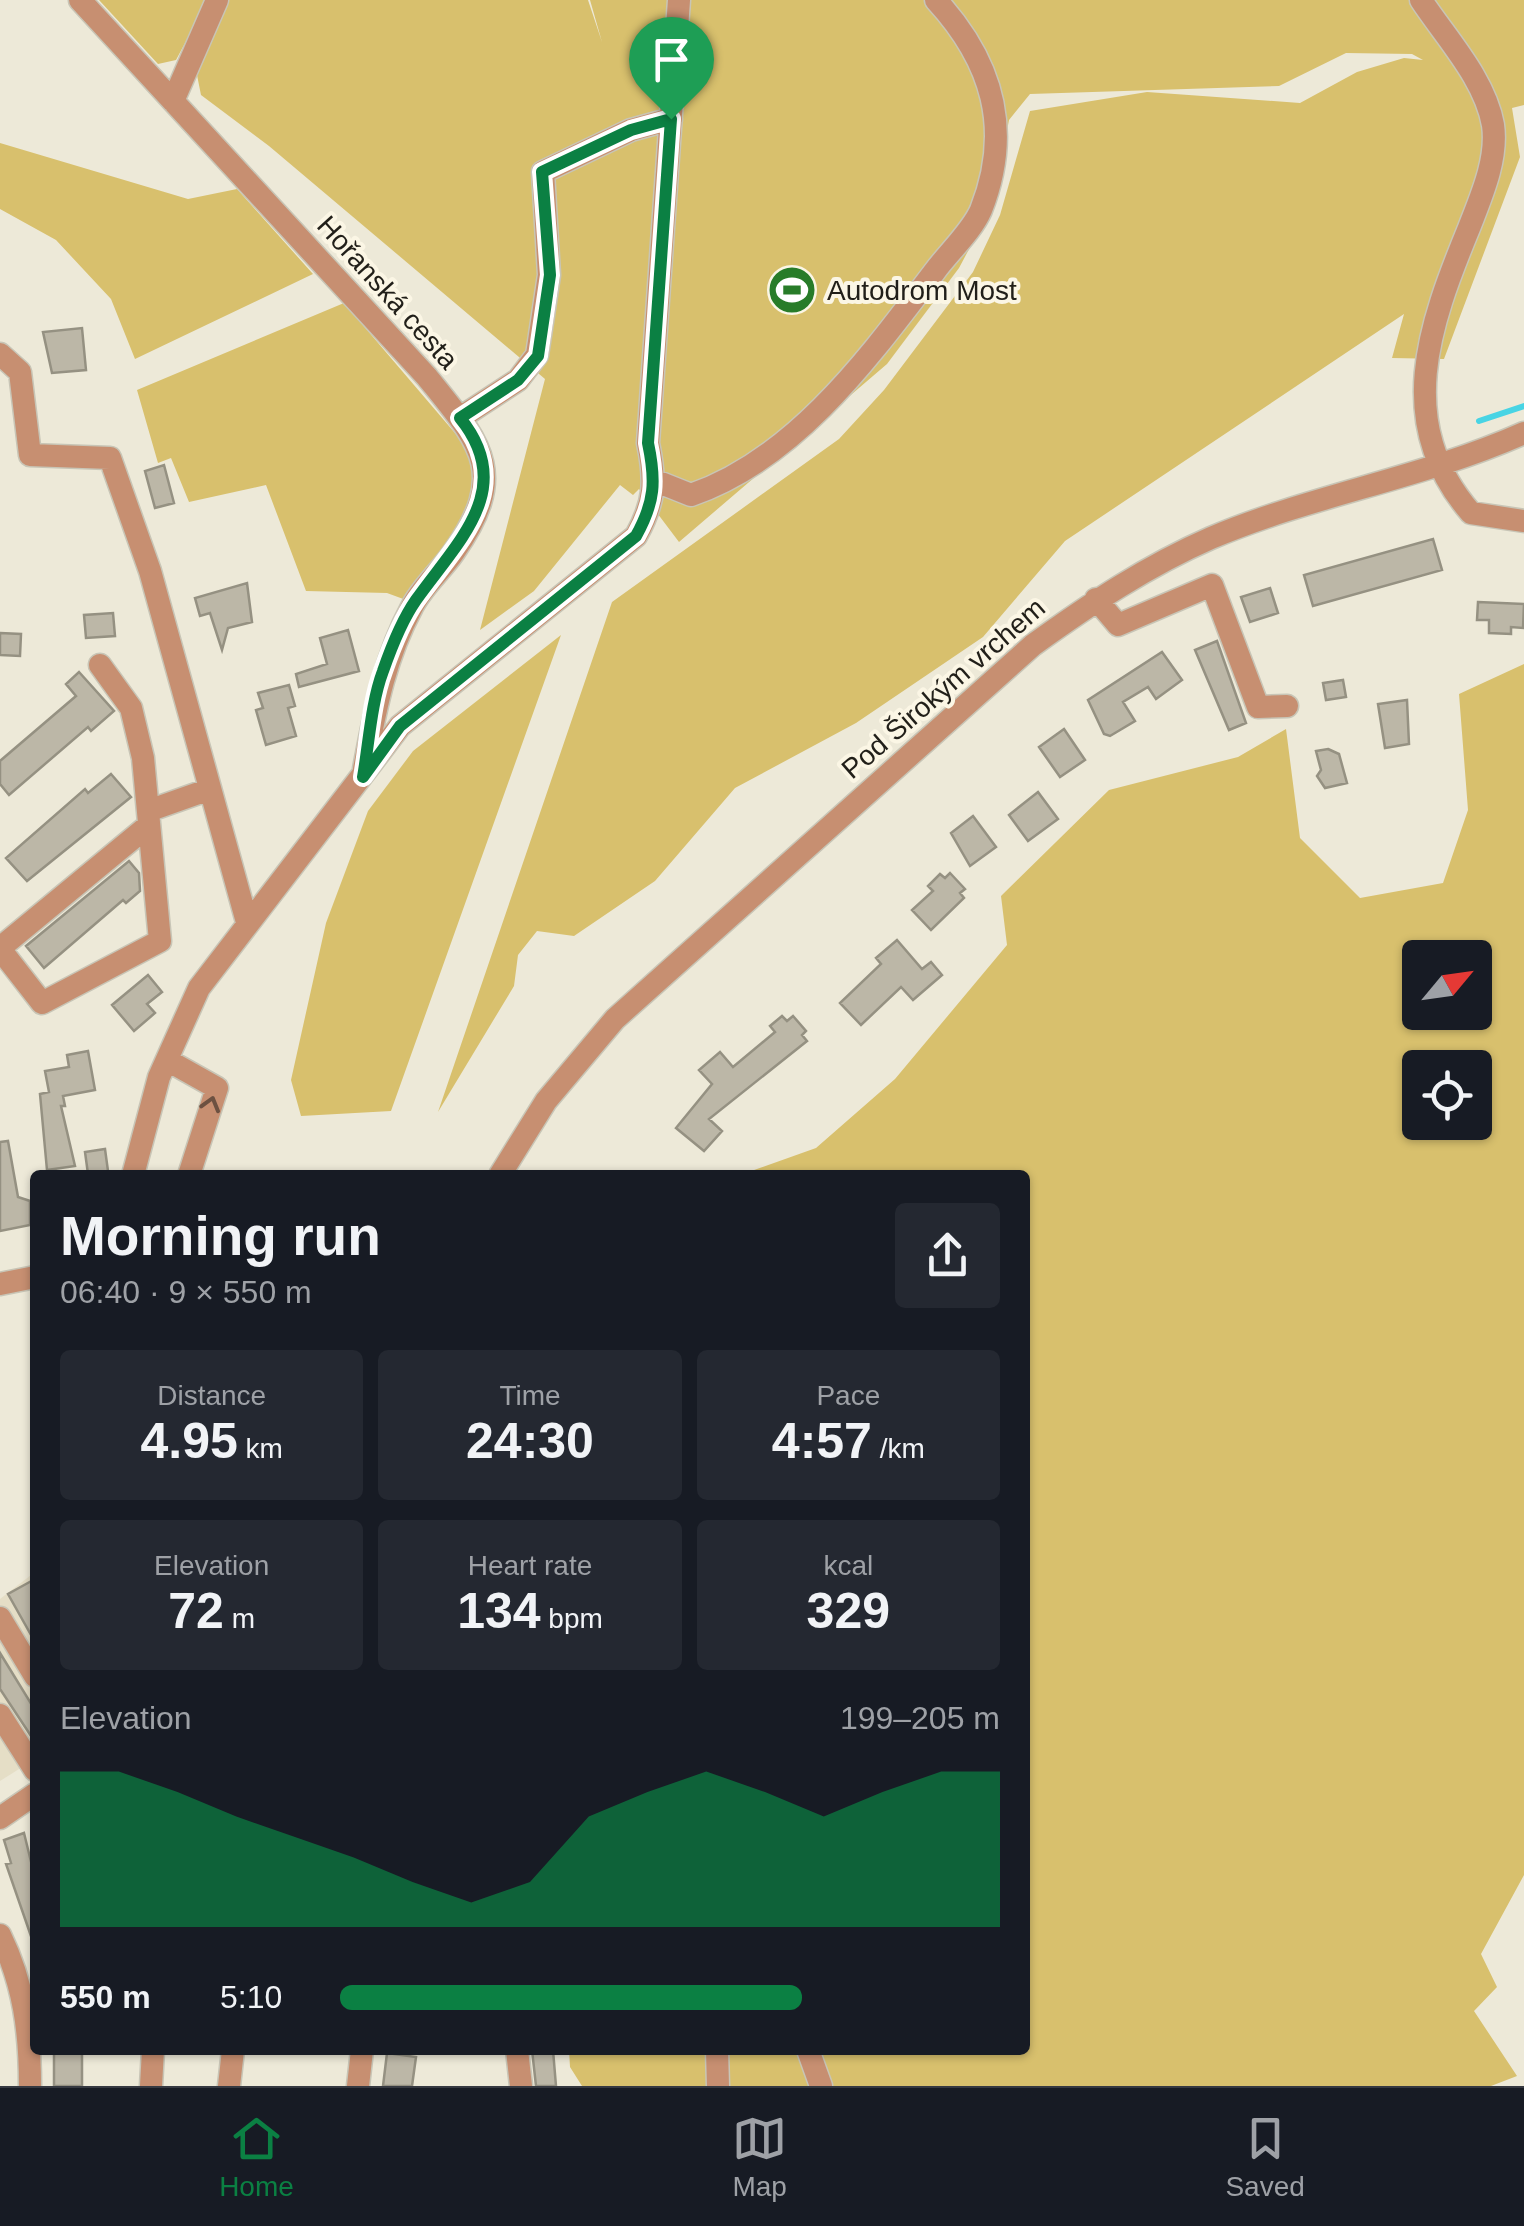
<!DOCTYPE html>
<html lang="en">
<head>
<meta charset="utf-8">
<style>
	:root { --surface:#171b24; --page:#242831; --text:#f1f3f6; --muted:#9ea1a6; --line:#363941; --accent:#0b8043 }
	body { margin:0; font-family:Helvetica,sans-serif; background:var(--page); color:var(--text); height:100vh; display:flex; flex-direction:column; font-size:38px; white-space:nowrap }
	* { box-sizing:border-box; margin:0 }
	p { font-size:32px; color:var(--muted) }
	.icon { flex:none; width:55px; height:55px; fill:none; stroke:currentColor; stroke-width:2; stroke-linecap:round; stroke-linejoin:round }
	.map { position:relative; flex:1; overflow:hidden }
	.details { position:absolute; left:30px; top:1170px; width:1000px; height:885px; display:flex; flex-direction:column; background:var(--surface); border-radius:10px; box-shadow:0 2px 8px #0004 }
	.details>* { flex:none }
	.needle { width:65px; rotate:61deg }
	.tools { position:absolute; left:1402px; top:940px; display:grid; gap:20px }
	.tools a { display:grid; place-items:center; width:90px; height:90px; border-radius:10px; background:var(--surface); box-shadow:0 2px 8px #0004; font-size:50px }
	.pin { position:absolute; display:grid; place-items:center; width:85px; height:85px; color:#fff; margin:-102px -42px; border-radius:50% 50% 50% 0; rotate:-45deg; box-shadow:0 0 10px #0007 }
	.pin .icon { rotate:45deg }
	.round { display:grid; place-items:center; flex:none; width:105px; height:105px; border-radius:10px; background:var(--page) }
	.overview { display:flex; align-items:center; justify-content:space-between; height:170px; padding:0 30px }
	h1 { font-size:55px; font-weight:800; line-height:75px }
	.stats { display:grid; grid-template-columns:repeat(3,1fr); gap:15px; height:170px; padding:10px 30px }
	.stats div { display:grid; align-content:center; border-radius:10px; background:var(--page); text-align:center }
	.stats b { font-size:50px; font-weight:800 }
	.stats small { font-size:28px; font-weight:400 }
	.stats p { font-size:28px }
	.chart { height:280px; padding:20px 30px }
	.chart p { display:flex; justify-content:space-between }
	.chart svg { width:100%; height:180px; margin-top:10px; fill:var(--accent); opacity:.7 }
	ul { padding:0 30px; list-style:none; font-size:32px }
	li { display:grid; grid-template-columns:160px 120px 1fr; align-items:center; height:75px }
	li i { height:25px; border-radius:12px; background:var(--accent) }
	.tab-bar { display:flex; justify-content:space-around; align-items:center; height:140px; border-top:2px solid var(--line); background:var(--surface); font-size:28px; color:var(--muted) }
	.tab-bar a { display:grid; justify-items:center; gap:5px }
	.tab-bar .active { color:var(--accent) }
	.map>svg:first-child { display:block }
</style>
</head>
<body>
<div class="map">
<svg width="1524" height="2086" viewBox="0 0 1524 2086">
	<rect width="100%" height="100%" fill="#ede9d8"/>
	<!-- built -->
	<path fill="#e5dec6" d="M35,1572V1759L0,1781V1599Z"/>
	<!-- green -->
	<path fill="#d8c06d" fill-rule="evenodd" d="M99,0H208L176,60L158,64Z
		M224,0H588L602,42L590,0H1524V105L1512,108L1520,157L1444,359L1392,358L1404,314L1065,541L983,637L856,723L735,788L655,881L574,936L537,931L518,955L514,986L438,1112L612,602L839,439L884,390L973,272L1000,215L1030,111L1147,92L1300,103L1357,72L1404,58L1423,60L1412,54L1346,53L1279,86L1030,94L1009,120L993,204L959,268L887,364L679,542L639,489L633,495L620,485L534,591L480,630L545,379L269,146L201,95L195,65Z
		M0,143L188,199L237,189L313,274L135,359L111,299L56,240L0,209Z
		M344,303L472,453L473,508L406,600L387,593L306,591L266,485L189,502L171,458L158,463L137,390Z
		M561,635L391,1111L301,1116L291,1080L326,923L368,811L413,751Z
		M1524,664V1875L1481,1954L1497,1987L1474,2011L1517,2076L1491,2086H582L570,2067L569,2050H1025V1175H740L816,1148L895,1079L1007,945L1001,896L1109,790L1238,757L1286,729L1300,838L1360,898L1443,883L1468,810L1459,694ZM1420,958H1475V1012H1420ZM1420,1068H1475V1122H1420Z"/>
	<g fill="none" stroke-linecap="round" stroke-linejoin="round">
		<!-- stream -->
		<path stroke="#48d4e4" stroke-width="6" d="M1479,421L1524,406"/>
	</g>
	<!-- building -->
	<path fill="#bcb7a7" stroke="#959182" stroke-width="2.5" d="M82,328L86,370L52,373L43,332Z
		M164,465L174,503L155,508L145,471Z
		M1433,539L1442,570L1313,606L1304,575Z
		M247,583L252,622L228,628L222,650L210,613L200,616L195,598Z
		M1270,588L1278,613L1250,622L1241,597Z
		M1478,602L1524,604L1523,628L1511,627V634L1489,633V620H1477Z
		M113,613L115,636L86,638L84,615Z
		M348,630L359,671L299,687L296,674L327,664L320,638Z
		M0,633L21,634L20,656L0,655Z
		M1217,641L1246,723L1229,730L1195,650Z
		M1162,652L1182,680L1156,699L1148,687L1123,702L1135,721L1110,736L1104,734L1088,700Z
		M79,672L114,711L91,731L88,727L9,795L0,784V761L76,696L66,684Z
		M1343,680L1346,697L1326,700L1323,683Z
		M289,685L295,706L288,708L296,736L266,745L256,710L263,708L258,693Z
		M1407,700L1409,744L1385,748L1378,704Z
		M1064,729L1085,760L1060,777L1039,747Z
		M1328,749L1339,754L1347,783L1325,788L1317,776L1321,770L1316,751Z
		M111,774L131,797L27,881L6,858L85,789L88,793Z
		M1038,792L1058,819L1028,841L1009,815Z
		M973,816L996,847L970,866L951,833Z
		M129,861L139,873L140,891L126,903L123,900L44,968L26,946Z
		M950,873L965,889L960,893L964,898L931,930L912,910L933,891L928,886L940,874L945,878Z
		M897,940L922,969L931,962L942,975L913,1000L901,987L861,1025L840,1003L881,964L876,958Z
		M148,975L162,992L147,1004L155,1013L134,1031L112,1005Z
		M782,1016L787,1021L793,1016L806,1031L802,1035L807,1041L709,1119L722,1131L704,1151L676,1128L712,1084L699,1070L720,1052L733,1067L775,1032L770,1026Z
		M88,1051L95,1090L63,1096L65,1106H61L75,1166L47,1170L40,1094L49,1092L45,1071L69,1067L67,1055Z
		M8,1141L18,1197L30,1201V1225L0,1231V1142Z
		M105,1149L108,1171L88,1174L85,1152Z
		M35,1579V1642L8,1594Z
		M0,1653L35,1710V1742L0,1689Z
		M24,1833L35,1878L32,1939L6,1864L11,1863L4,1840Z
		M54,2050H82V2086H54Z
		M532,2050H553L556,2086H536Z
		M387,2053L416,2057L412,2086H383Z"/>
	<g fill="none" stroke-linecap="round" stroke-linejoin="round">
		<!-- minor casing -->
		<g stroke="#c8c5b6" stroke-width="25">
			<path id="minor" d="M80,0L427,377C480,443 510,472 454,552C441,571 422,587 412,607C384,659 375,712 364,769
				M1421,0C1446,38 1485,79 1493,125C1498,159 1481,197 1469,228C1429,325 1393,423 1471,513L1524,521
				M173,101L217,0
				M0,354L20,372L30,455L110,458L150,571L247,922
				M460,418L518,380L537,355L549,275L543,172L631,130L671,119
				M656,481L691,495C796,459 870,356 935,271C949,252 972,231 981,210C1013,129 992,61 936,0
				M1096,599L1118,625L1212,585L1258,707L1287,706
				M148,811L210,789
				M0,948L149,825
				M0,949L42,1003L160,941L143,758L131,708L100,665
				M167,1060L217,1088L189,1175
				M133,1175L159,1077L199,988L400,726L636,536C655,502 656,481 648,443L679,0
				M500,1175L546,1101L615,1019L1033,645C1090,604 1147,566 1211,538C1312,495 1423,478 1524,433
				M0,1284L35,1277
				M0,1618L35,1676
				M0,1715L35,1770
				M0,1818L35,1794
				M0,1935C24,1984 30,2032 30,2086
				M517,2050L521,2086
				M717,2050L718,2086
				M808,2050L821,2086
				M151,2086L153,2050
				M229,2086L233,2050
				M358,2086L362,2050"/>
		</g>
		<!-- minor -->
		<use href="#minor" stroke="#c78f71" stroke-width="22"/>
	</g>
	<!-- one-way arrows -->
	<defs><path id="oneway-chevron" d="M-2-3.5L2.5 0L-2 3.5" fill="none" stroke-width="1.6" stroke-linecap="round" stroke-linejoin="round" transform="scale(2.5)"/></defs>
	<use stroke="#6c5141" href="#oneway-chevron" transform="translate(211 1104) rotate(-74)"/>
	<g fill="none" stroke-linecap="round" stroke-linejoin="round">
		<!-- route casing -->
		<g stroke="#fff" stroke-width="20">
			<path id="route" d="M671,119L648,443C656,481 655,502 636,536L400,726L363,777C369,743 371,703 383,671C391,648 402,620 416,600C457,542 518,489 460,418L518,380L538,356L550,275L542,172L631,130Z"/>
		</g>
		<!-- route -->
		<use href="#route" stroke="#0b8043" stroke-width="12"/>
	</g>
	<!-- icons -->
	<defs>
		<g id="stadium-disc" transform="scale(2.5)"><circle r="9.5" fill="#287c29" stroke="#fbf6e5"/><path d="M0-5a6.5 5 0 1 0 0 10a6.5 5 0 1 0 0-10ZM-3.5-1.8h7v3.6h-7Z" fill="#fff"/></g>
	</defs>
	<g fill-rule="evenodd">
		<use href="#stadium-disc" x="792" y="290"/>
	</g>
	<g text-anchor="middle" stroke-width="8" stroke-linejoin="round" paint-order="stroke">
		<!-- poi labels -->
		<g font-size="28" fill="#211f19" stroke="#fbf6e5" text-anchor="start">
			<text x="827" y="300">Autodrom Most</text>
		</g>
		<!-- street labels -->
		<g font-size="28" fill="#211f19" stroke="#fbf6e5">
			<text transform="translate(388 292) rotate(48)" y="10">Hořanská cesta</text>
			<text transform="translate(943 688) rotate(-41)" y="10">Pod Širokým vrchem</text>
		</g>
	</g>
</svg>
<div class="tools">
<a><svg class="needle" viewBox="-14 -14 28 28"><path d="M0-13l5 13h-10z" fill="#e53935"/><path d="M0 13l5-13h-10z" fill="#9ea1a6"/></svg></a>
<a><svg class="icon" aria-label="locate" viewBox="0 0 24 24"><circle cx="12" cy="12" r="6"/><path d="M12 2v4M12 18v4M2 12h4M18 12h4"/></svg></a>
</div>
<div class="pin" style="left:671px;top:119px;background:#1e9e55"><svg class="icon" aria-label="arrive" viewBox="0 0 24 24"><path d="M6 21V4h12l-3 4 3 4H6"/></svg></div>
<section class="details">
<div class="overview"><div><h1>Morning run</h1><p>06:40 · 9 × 550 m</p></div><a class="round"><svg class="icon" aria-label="share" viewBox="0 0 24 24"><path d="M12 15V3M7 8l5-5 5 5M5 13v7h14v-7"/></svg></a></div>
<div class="stats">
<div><p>Distance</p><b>4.95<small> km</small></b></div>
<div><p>Time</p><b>24:30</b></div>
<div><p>Pace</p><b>4:57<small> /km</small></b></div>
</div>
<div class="stats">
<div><p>Elevation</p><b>72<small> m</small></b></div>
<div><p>Heart rate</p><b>134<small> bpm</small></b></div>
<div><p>kcal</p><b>329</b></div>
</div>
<div class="chart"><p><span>Elevation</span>199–205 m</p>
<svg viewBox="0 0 160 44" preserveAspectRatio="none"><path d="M0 44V6L10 6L20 11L30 17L40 22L50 27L60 33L70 38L80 33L90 17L100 11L110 6L120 11L130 17L140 11L150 6L160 6V44z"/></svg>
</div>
<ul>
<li><b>550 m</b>5:10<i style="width:70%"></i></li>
</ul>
</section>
</div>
<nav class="tab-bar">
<a class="active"><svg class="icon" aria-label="home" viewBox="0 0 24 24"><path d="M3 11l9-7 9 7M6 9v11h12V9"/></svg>Home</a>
<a><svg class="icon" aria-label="map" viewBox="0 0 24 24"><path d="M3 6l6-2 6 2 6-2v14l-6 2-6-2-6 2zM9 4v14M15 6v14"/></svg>Map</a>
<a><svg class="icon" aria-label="saved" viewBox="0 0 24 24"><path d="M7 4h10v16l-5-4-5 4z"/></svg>Saved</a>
</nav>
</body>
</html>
